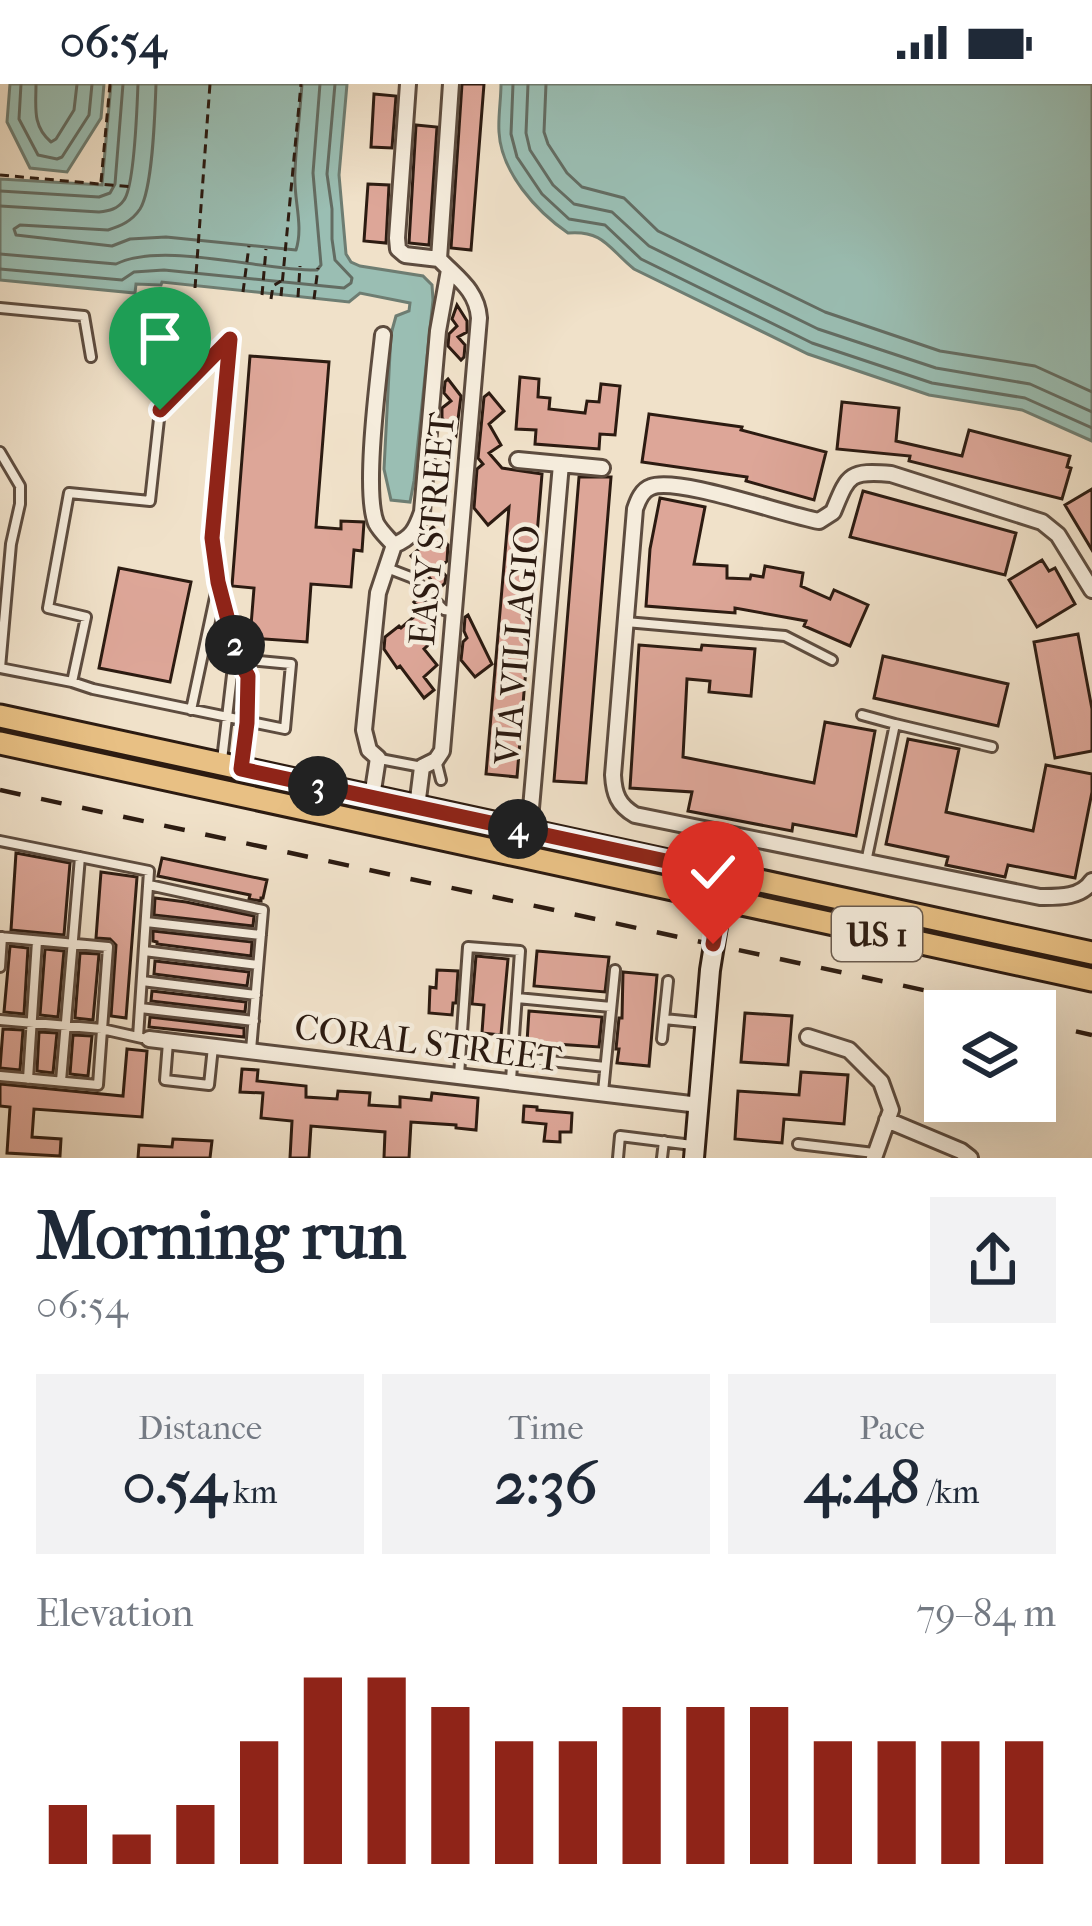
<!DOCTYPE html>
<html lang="en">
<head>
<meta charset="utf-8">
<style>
	:root { --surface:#fff; --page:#f2f2f3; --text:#1f2937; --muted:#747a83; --accent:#8f2418 }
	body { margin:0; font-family:"IM FELL French Canon",serif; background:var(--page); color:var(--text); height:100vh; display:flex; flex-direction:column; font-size:45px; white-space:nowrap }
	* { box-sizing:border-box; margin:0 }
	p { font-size:39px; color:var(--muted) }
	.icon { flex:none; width:66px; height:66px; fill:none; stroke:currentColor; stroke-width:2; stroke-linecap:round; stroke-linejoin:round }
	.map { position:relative; height:1074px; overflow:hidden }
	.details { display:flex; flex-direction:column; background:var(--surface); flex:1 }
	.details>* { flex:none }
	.fabs { position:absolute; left:924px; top:906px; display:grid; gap:24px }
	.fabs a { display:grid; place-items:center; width:132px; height:132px; border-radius:0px; background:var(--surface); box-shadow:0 12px 48px #0002; font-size:60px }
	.pin { position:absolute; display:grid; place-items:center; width:102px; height:102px; color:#fff; margin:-123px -51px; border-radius:50% 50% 50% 0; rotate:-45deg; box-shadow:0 0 12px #0007 }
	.pin .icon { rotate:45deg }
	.km { position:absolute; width:60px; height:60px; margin:-30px; border-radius:50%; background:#222; color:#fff; font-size:33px; line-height:60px; text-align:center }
	.round { display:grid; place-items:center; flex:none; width:126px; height:126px; border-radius:0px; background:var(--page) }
	.overview { display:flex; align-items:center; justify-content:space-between; height:204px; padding:0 36px }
	h1 { font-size:66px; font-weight:700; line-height:90px }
	.figures { display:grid; grid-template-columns:repeat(3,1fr); gap:18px; height:204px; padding:12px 36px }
	.figures div { display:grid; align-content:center; border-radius:0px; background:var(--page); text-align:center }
	.figures b { font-size:60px; font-weight:700 }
	.figures small { font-size:33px; font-weight:400 }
	.figures p { font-size:33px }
	.chart { height:336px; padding:24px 36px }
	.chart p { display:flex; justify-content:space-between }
	.chart svg { width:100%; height:216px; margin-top:12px; stroke:var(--accent); stroke-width:6 }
	.status { display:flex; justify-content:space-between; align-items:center; height:84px; padding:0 60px; background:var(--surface); direction:ltr }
	.status svg { height:33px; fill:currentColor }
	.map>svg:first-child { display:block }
</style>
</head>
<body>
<div class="status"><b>06:54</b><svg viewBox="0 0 49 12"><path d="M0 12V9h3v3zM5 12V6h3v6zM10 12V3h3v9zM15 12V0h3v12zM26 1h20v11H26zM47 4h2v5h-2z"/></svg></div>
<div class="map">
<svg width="1092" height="1074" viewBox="0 0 1092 1074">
	<rect width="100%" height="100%" fill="#f0e1c9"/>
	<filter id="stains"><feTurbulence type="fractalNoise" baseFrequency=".00167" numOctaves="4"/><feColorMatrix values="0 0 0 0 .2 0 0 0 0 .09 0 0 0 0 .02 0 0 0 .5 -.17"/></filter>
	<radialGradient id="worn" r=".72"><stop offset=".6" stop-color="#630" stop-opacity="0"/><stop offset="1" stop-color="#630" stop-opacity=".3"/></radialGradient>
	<!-- water -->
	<path fill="#9abeb3" stroke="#6e7d72" stroke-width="3" d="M10,0H104L101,34L67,88L30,84L7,38Z
		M111,0H347L339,91L346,170L351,178L360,182L423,192L432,201L433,216L414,397L410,418L391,416L384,385L391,250L396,232L409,227L410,219L360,209L349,218L162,198L161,201L136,200L135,209L0,196V95L102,101Z
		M501,0H1092V357L1022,326L929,311L808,270L634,185C609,165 604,146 568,149C536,127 501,88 499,48C498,32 501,16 501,0Z"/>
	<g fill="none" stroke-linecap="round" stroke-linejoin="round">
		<!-- shore -->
		<path stroke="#636c62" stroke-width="3" d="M21,0L19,35L38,71L57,75L62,73L89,31L92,0
			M36,0C36,23 32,42 51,58L56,55L74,26L77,0
			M156,0C155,27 153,104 140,125C132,137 121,142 108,146L20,141L14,145L16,151L112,162L130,155L166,153L296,166C304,141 293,114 295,88C296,59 300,29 302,0
			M513,0L511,50L517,73L542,110L569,135L605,141L641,175L812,259L932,299L1025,314L1092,344
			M528,0L526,49L530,66L553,101L574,120L612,128L649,162L818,245L936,284L1030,300L1092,328
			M546,0L544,48L548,60L567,89L582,103L624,114L658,147L825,228L940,267L1035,282L1092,308
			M0,107L99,113L110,109L115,100L123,0
			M0,122L99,128C109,127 118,125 124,116C135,101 137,21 138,0
			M0,170L116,180C162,157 263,187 317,186L321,181L313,89L320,0
			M0,185L122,196L134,188L164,186L344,204L351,199L352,194L335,176L332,155V125L327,90L335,0"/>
	</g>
	<!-- building -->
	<path fill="#dda698" stroke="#2c1b11" stroke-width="3" d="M462,0H484L471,166L451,164Z
		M374,10L396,12L392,64L371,63Z
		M416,41L437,43L429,161L409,159Z
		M368,100L389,101L386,159L364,157Z
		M457,221L467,237V248L458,253L465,261L464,273L461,276L448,262L449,250L457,242L452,235Z
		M150,233L197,238L192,281L187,286L144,282Z
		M250,272L329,278L316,443L341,445V437L364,438L362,467L354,466L351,503L311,500L307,558L250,554L254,504L232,502Z
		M520,293L539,295L538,313L550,314L549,325L585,329L587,317L599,318L601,300L620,302L615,351L600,350L599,365L535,360L536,346L516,345Z
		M448,295L461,312L456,351L442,334V324L451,317L444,309L445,298Z
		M489,309L504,327L489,340L501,361L489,369L502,384L542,390L517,693L486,690L509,423L488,441L474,424L477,385L483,380L478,374L484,313Z
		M842,318L899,324L896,357L962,372L969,346L1070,372L1067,383L1071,384L1062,415L909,377L910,372L837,365Z
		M649,330L742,343L741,346L826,368L814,416L746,397L747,393L642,378Z
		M579,393H611L586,699L554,697Z
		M1092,405V466L1065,421Z
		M863,407L1016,449L1005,491L850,453Z
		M660,414L705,423L694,480L727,482V494L750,495L751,491L763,493L765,482L803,489L801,502L830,515L834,506L868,521L850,562L804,542L806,537L735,524V529L646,522L650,465Z
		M433,443L448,461L447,477L439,484L446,492L445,499L439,505L411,472L428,457L424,452Z
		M1042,476L1049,487L1055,484L1075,520L1037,543L1009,496Z
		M119,484L191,498L170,598L99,584Z
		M420,513L439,532L427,543L436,554L424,565L437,581L424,593L434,606L424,614L400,582L397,584L384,565L385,553L399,542L401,544L422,526L414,518Z
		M468,531L492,580L475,593L461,576L463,558L467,554L464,547L465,533Z
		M1078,550L1092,625V667L1055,674L1034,558Z
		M639,561L701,566L702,561L755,565L751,612L709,608L710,597L687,595L683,673L814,699L825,638L875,647L856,752L793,740L792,747L688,727L692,708L630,704Z
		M883,572L1008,600L998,642L874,614Z
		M908,655L959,665L946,728L1033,747L1046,681L1092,690V708L1075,794L1008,781L1005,793L946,781L948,773L886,760Z
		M16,769L70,779L64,851L11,846Z
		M162,774L267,796L263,814H261V817L249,815L250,811L158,792Z
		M101,788L137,793L126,934L111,932L116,861L110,855L96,854Z
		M155,814L186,818L254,832L253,842L154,831Z
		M153,847L252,858L251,872L157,860V858L153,857Z
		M10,862L28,864L24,930L4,928Z
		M45,865L64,867L58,933L40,931Z
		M537,867L609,873L605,908L534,902Z
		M80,869L99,870L93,936L75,934Z
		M476,872L508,875L501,951L482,949L484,921L472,920Z
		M155,877L249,888L247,902L154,890Z
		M437,886L458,887L456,919H453L452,931L429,929L430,903L436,904Z
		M623,888L657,891L649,982L617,979L619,965H616L619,934H622Z
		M152,907L246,918L245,928L151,917Z
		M529,927L602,933L599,963L527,958Z
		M745,929L792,932L788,981L741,978Z
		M150,933L244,944V953L149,943Z
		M3,945L23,946L20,986L0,984Z
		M39,948L57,949L53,989L37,987Z
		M73,951L92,952L88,992L70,990Z
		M127,965L147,967L142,1033L34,1025L32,1053L61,1055L60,1072L7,1069L10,1023L0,1022V1000L123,1012Z
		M242,985L258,986L257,997L306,1002V1013L337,1015L338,1007L370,1009L369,1021L400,1023V1013L431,1016L432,1009L478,1014L476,1046L456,1044V1041L411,1038L409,1074H384L385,1048L311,1042L309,1074H290L292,1037L261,1034L263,1009L240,1008Z
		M801,988L848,991L844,1040L784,1035L782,1059L735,1055L738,1007L799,1011Z
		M524,1022L537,1023V1026L572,1029L571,1048H560V1058L544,1057L546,1040L523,1038Z
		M173,1055L212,1057L210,1074H138L139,1061L172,1063Z"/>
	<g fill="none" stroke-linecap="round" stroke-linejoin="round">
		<!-- lane casing -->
		<g stroke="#5d4c3f" stroke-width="14">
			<path id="lane" d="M0,224L84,232L91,273
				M0,368L20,402V420L11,460L0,584
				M387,484L413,494L444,526L452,527
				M626,538L785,552L832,576
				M0,584L72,598L86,533L48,524L69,409L150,417L160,326L230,255L211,454L218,498L238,575L232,591L222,676
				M72,598L93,605L285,645L291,580L238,575C239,577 247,591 248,593C254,617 246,660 241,684
				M191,626L217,504
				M862,631L895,640L866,778
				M895,640L992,663
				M380,675L422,683
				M436,676L441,696
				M0,757L149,787L138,953
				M149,801L263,826L251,966
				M146,838L261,851
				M0,853L108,863L98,1001L0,992
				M144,867L258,881
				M0,883L2,853
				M142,897L256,911
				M668,897L664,935L704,939
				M517,914L611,923
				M140,924L254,937
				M0,936L102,945L142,954
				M662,955L664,935
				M168,958L165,996L209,1001L213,963
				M513,973L605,983
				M459,991L468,863L520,867L511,996
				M28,995L37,857
				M61,997L80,773
				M603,1008L615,886
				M798,1060L874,1069
				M618,1074L620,1052L692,1061
				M662,1074L664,1057"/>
		</g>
		<!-- street casing -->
		<g stroke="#5d4c3f" stroke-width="20">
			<path id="street" d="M408,0L397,154L398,165L405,171L439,175
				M439,175L451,0
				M518,376L602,384
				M394,461C412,454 416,445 422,428L438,247L449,186
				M1092,506L1058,451L1042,438L891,390C848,386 848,392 833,428L819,437C785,431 676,392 651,403C642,406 638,416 635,425L613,691C614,710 618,721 635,731L1040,813C1058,813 1081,814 1092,797
				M372,713L378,674L369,666L364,646L378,509L394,461C388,454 380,447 376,439C363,406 379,290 383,251
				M417,723L422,683L436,676L442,667L479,234C477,206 457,194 439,175
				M529,747L561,380
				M808,953L849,966L881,998L891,1026L874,1074
				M149,955L699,1021
				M887,1036L961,1067L970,1074"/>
		</g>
		<!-- secondary casing -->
		<g stroke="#2c1b11" stroke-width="24">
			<path id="secondary" d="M694,1074L710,886L723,805"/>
		</g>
		<!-- primary casing -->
		<g stroke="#2c1b11" stroke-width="27">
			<path id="primary" d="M0,632L1092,869
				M0,659L1092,896"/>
		</g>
		<!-- path -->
		<path stroke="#2c1b11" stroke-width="3" stroke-dasharray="9 6" stroke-linecap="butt" d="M0,91L133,103
			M101,98L110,0
			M195,204L210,0
			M243,208L249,162
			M262,211L266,165
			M281,212L301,0
			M298,213L300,182
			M271,215L273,202L281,197
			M314,215L318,184"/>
		<!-- lane -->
		<use href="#lane" stroke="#f5ecdc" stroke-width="8"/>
		<!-- street -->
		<use href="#street" stroke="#f5ecdc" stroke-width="14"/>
		<!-- secondary -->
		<use href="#secondary" stroke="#f5ecdc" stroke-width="18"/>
		<!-- primary -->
		<use href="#primary" stroke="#e8c084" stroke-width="21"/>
		<!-- rail -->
		<path stroke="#2c1b11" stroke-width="4.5" stroke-dasharray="21 21" stroke-linecap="butt" d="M0,706L1020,927
			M1035,938L1092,951"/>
	</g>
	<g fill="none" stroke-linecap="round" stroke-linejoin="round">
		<!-- route casing -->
		<g stroke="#fff" stroke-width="24">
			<path id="route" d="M160,326L230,255L212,454L218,498L238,575L248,592L247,639L241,685L726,790L713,860"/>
		</g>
		<!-- route -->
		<use href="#route" stroke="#8f2418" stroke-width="15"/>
	</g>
	<g text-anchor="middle" stroke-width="9" stroke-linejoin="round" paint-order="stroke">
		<!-- shield labels -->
		<rect fill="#f5ecdc" stroke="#685a4e" stroke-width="3" x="832" y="823" width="90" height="54" rx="9"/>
		<g font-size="33" font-weight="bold" fill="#2c1b11">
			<text x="877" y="862">US 1</text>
		</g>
		<!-- street labels -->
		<g font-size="36" fill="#2c1b11" stroke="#f5ecdc">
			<text transform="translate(431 445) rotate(-85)" y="13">EASY STREET</text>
			<text transform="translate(516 561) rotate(-85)" y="13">VIA VILLAGIO</text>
			<text transform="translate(428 958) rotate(7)" y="13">CORAL STREET</text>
		</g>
	</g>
	<rect width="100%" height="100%" filter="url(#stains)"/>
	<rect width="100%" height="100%" fill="url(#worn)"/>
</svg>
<div class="fabs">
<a><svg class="icon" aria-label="layers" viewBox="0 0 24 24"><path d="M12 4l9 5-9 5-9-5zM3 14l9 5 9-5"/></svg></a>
</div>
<div class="pin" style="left:160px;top:326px;background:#1e9e55"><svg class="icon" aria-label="arrive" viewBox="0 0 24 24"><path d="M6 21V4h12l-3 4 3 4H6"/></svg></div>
<div class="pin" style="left:713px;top:860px;background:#d93025"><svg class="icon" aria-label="check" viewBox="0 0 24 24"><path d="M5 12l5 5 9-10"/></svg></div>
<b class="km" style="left:235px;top:561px">2</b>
<b class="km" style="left:318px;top:702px">3</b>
<b class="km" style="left:518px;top:745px">4</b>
</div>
<section class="details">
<div class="overview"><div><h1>Morning run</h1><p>06:54</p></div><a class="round"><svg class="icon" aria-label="share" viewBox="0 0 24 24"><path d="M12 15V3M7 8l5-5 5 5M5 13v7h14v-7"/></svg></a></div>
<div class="figures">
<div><p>Distance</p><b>0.54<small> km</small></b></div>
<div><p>Time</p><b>2:36</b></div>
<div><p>Pace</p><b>4:48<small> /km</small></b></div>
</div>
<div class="chart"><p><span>Elevation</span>79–84 m</p>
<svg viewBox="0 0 160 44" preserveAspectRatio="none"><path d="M5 44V32M15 44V38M25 44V32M35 44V19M45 44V6M55 44V6M65 44V12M75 44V19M85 44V19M95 44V12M105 44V12M115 44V12M125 44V19M135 44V19M145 44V19M155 44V19"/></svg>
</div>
</section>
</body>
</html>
